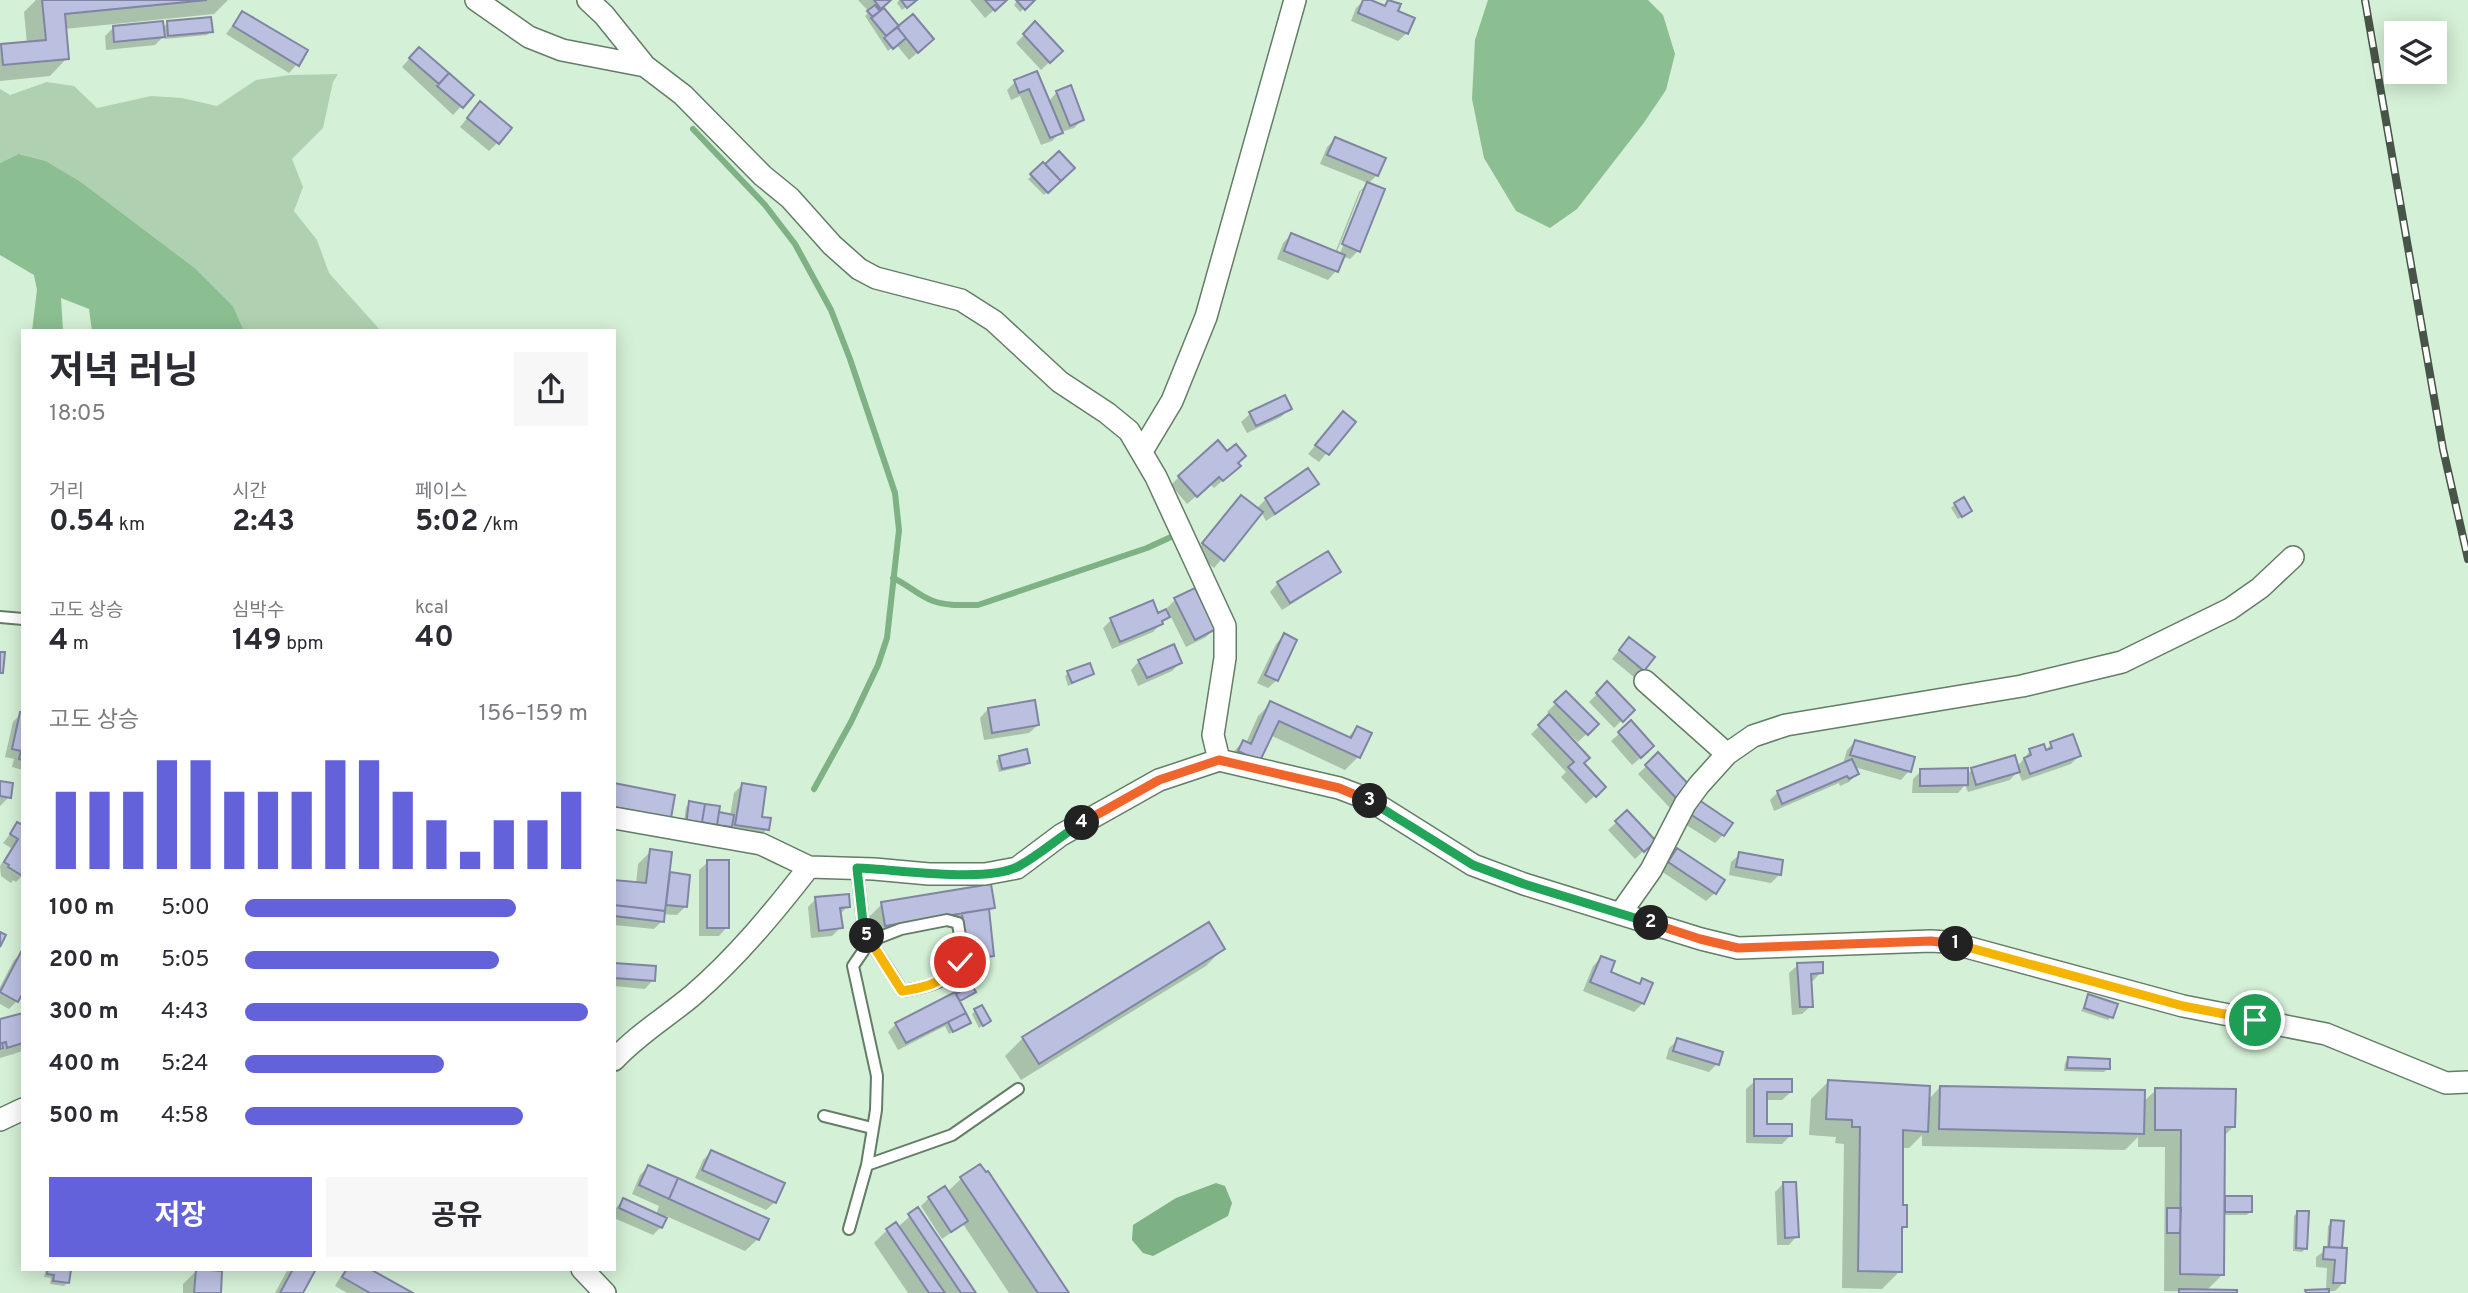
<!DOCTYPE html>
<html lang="ko">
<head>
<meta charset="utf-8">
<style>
	:root { --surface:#fff; --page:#f7f7f7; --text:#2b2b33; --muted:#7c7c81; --accent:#6362db }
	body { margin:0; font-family:Overpass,"Noto Sans KR",sans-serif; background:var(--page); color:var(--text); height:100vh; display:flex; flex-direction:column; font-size:26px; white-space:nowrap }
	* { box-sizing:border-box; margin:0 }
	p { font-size:23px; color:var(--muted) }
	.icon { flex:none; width:38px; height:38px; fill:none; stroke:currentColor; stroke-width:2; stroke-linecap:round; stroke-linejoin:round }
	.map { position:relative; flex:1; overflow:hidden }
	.sheet { position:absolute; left:21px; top:329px; width:595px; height:942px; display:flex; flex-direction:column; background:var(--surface); border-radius:0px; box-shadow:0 4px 18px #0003 }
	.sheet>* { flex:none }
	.buttons { position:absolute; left:2384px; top:21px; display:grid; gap:14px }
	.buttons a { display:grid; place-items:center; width:63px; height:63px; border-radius:0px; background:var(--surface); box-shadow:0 4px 18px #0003; font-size:35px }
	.pin { position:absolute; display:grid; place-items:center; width:60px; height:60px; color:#fff; margin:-30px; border:4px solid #fff; border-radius:50%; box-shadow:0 2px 7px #0007 }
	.km { position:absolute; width:35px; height:35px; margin:-18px; border-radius:50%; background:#222; color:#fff; font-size:19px; line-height:35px; text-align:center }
	.round { display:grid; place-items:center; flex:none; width:74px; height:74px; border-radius:0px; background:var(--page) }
	.overview { display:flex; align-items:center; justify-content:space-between; height:119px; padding:0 28px }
	h1 { font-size:38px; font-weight:700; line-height:52px }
	.figures { display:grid; grid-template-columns:repeat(3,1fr); gap:10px; height:119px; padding:7px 28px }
	.figures div { display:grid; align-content:center }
	.figures b { font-size:30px; font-weight:700 }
	.figures small { font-size:19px; font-weight:400 }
	.figures p { font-size:19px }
	.chart { height:196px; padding:14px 28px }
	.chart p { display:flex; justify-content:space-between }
	.chart svg { width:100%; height:126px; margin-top:7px; stroke:var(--accent); stroke-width:6 }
	.cta { display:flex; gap:14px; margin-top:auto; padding:14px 28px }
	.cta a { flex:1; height:80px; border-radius:0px; background:var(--accent); color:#fff; font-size:28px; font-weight:700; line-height:80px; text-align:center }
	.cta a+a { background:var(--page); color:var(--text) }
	ul { padding:0 28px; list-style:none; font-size:23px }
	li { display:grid; grid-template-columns:112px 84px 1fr; align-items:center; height:52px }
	li i { height:18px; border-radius:9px; background:var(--accent) }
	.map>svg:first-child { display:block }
</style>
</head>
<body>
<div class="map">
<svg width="2468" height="1293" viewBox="0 0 2468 1293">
	<rect width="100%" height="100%" fill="#d4f0d6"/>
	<!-- green -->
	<path fill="#afd1b1" d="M338,74L333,82L323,128L292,159L303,187L294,211L317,240L329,273L381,331H244L233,306L196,269L81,182L46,161L20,154L0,163V89L10,95L47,82L74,86L97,108L151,96L182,98L217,106L256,80L290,75Z"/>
	<!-- forest -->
	<path fill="#8bbe90" d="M1488,0H1648L1663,15L1675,54L1666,90L1643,124L1577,209L1550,228L1516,211L1484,158L1472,99L1475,40Z
		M19,154L46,161L81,182L196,269L233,306L244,331H92L89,309L61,298L63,331H32L37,290L34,275L0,255V163Z"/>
	<!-- water -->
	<path fill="#7eb183" d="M1216,1183L1225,1186L1232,1203L1228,1216L1153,1256L1143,1253L1132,1240L1133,1225L1176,1198Z"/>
	<!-- shadow -->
	<path fill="#0003" fill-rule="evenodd" d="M36,0H228L214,14L64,29L67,58L50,76L0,81V47L27,43L24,12Z
		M858,0H889L878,11L897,29L924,47L909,60L896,44L888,51L865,16L869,12Z
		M899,0H916L902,10L897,3Z
		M970,0H1005L985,18Z
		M1018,0H1032L1020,12L1014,5Z
		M1364,0L1383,7L1389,0L1407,33L1398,41L1351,21L1356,8Z
		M242,13L297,64L289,73L226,34Z
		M168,23L211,31L207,35L165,39V35L155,45L106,50L105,36L113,28H162Z
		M1035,24L1061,51L1041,70L1016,43Z
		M411,57L472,95L453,115L402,67Z
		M1036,73L1048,102L1057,92L1082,120L1074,128L1061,132L1052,141L1041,145L1020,96L1011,100L1007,90L1015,82Z
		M472,112L498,142L489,151L460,127Z
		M1335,139L1377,175L1368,184L1358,251L1350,259L1342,256L1336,271L1328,280L1277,259L1283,243L1291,235L1335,253L1359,192L1368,183L1320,164L1327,147ZM1361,191H1365L1340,253L1337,252Z
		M1059,154L1072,168L1044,195L1028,179Z
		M1289,409L1281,417L1247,433L1241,422L1250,414Z
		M1335,422H1353L1319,462L1308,454Z
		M1227,454L1236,463L1230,474L1214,488L1210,484L1187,504L1171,485L1179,477Z
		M1308,471L1317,484L1308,492L1266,521L1261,512L1214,568L1195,553L1233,506L1256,509L1266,499Z
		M1955,504L1966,514L1958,519L1951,508Z
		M1339,572L1330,580L1282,610L1270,592L1278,583Z
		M1175,600L1214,629L1206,637L1186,647L1170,615L1153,632L1112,649L1103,628L1111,620L1157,615L1168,611L1167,608Z
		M1284,635L1277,680L1268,688L1257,683L1276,644Z
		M1621,648L1643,669L1635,678L1612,659Z
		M1139,661L1180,663L1172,671L1138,686L1131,670Z
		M1068,673L1092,674L1068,686L1065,676Z
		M1607,684L1632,710L1614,728L1589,702Z
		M1566,693L1597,724L1578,742L1566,731L1564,733L1581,763L1604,787L1586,804L1561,777L1566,772L1531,734L1551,715L1547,712Z
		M1271,703L1347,738L1357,728L1358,757L1345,770L1270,735L1259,760L1230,755L1243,742L1246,743L1258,716Z
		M988,709L1038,725L1029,733L984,740L980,718Z
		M21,714H23V770L12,767L14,759L5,757L13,722Z
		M1631,723L1644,755L1632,765L1611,741Z
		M1855,742L1909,771L1901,780L1854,767L1857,774L1849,782L1840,786L1839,783L1774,811L1770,800L1778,792L1843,764L1847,750Z
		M2051,744L2079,756L2071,764L2022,781L2018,771L2010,780L1968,792L1965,785L1958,793H1912L1913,779L1921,771L1966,775L1972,770L2017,767L2030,751H2045Z
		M1658,755L1690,789L1670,808L1638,774Z
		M1000,757L1028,762L1025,766L999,772L996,761Z
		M0,783L9,797L0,806Z
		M742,785L767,829L759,837L683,829L686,807L690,803L718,807L717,814L730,816L734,793Z
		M1691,811L1723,835L1715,843L1683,823Z
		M1627,813L1654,841L1635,859L1608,830Z
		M18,824L23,827V875L16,882L13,880L11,883L1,876L0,866L11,848L3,843Z
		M1677,850L1715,893L1706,901L1661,871Z
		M651,851L667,877L670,874L685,907L677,915L663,914L662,921L654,929L614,925V881L636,884L638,864Z
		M1740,854L1779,875L1771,883L1729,875L1731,862Z
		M708,862L727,927L719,936H699V870Z
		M816,899L848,906L839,915L841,927L832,936L811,938L808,907Z
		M882,904L993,907L988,912L993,955L984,964L960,966L955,924L872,938L869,917Z
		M1208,924L1223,949L1206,966L1021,1080L1005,1056L1023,1038Z
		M23,952V990L17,1001L9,1009L0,1004V987L14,960Z
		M1601,958L1608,973L1637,985L1642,980L1643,1003L1634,1012L1583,991L1593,966Z
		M614,965L653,980L645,989L614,986Z
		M1798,965L1821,972L1813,981H1809L1811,1006L1802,1014L1792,1015L1789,973Z
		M972,987L974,992L958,1002L965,1026L949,1034L945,1026L898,1050L888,1032L896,1024Z
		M2089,996L2111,1017L2108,1020L2081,1011Z
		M975,1011L989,1021L979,1028L972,1014Z
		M23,1014V1051L0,1058V1021Z
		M1678,1040L1717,1064L1709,1072L1666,1059L1669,1048Z
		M2068,1059L2108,1068L2104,1072L2064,1071L2065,1063Z
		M1755,1081L1791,1092L1782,1100H1765V1125L1791,1135L1782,1144L1746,1143V1089Z
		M1829,1081L1928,1100L1940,1087L2143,1102L2156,1090L2234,1126L2224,1136L2223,1198H2250V1212L2247,1215H2223V1274L2206,1291L2235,1293L2164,1291L2165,1147H2138V1137L2125,1150L1922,1146V1135L1909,1148H1901V1206L1905,1227L1900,1232V1271L1882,1289L1842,1288L1844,1144L1835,1143L1836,1137L1809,1135L1811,1099Z
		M711,1152L775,1202L766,1210L695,1178L703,1160Z
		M648,1167L758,1239L745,1251L666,1216L661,1227L653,1235L614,1218L615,1209L623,1200L656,1215L659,1206L632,1194L640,1175Z
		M962,1178L1067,1293H1009L963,1224L942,1239L921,1206L929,1198L947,1192Z
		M1783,1184L1797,1236L1789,1245H1777L1775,1192Z
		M917,1210L974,1293H908L874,1243L887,1230L896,1224L898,1227Z
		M2298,1212L2306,1248L2302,1252L2293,1251L2294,1216Z
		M2332,1222L2340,1250L2343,1283L2335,1291L2305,1293L2326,1291L2327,1268L2316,1267V1257L2327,1249L2328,1226Z
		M46,1269H58L67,1283L64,1286L50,1284L51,1278L44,1277Z
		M214,1269H226H221L219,1293H183V1284L196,1271L219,1273L220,1269Z
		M288,1269H314L301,1293H275Z
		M345,1269H366L409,1293H347L335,1286Z"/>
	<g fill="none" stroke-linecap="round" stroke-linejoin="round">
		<!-- stream -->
		<path stroke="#7eb183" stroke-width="6" d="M693,129L765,205L795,244L831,310L850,359L895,493L899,530L887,638L878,665L851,722L814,789
			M893,578C907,584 919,596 933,601C947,606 963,605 978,605L1147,548L1171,537"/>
	</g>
	<!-- building -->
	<path fill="#bbbfe0" stroke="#8185a4" stroke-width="2" d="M42,0H207L65,14L69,59L3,65L1,44L46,40Z
		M874,0H891L881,9Z
		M901,0H917L907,8Z
		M985,0H1007L995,11Z
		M1016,0H1035L1025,10Z
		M1363,0H1371L1385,6L1388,0L1401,4L1398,11L1415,18L1408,34L1358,13Z
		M875,5L880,11L873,17L867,11Z
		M884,8L899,26L886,36L871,18Z
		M242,11L308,50L299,66L233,26Z
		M913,14L934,39L918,53L897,27Z
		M211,17L213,32L168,36L167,21Z
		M163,21L165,37L114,42L113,26Z
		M1035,21L1063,51L1050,63L1023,34Z
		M897,27L906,38L893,49L884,38Z
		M419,47L449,73L439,84L409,58Z
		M1037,71L1063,133L1050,138L1029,89L1019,93L1014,80Z
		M449,73L474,95L463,108L437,86Z
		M1071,85L1084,120L1070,126L1056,91Z
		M480,101L512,128L499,144L467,118Z
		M1335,137L1386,158L1378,176L1327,155Z
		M1059,151L1075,168L1061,181L1045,164Z
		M1043,162L1061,181L1048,193L1030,174Z
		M1367,182L1385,189L1360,252L1342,244Z
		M1291,233L1345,255L1338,272L1284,251Z
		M1285,395L1292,409L1256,426L1249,412Z
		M1343,411L1356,422L1329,455L1315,445Z
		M1218,440L1227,451L1236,444L1246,456L1238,463L1241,466L1223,481L1219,477L1197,497L1178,476Z
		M1308,468L1319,484L1275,514L1265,498Z
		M1241,495L1263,512L1224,561L1202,543Z
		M1964,497L1972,511L1962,517L1954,503Z
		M1328,551L1341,572L1290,603L1277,582Z
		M1195,588L1216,629L1195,640L1174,598Z
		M1153,600L1158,613L1166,609L1170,617L1162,621L1163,624L1120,642L1110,618Z
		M1284,633L1297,640L1278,681L1265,675Z
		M1629,637L1655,657L1644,671L1619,650Z
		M1174,644L1182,663L1147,678L1138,660Z
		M0,652H5L3,673H0Z
		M1090,663L1094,674L1072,683L1067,671Z
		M1607,681L1635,710L1623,722L1596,693Z
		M1566,691L1599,724L1588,735L1554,702Z
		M1035,700L1039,725L992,733L988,708Z
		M1270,701L1351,738L1357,726L1372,733L1360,758L1279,721L1260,761L1238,751L1243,740L1251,744Z
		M20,712H23V760L19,759L21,751L12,749Z
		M1549,714L1590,758L1584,763L1606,787L1596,797L1568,767L1574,762L1538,725Z
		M1631,720L1654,746L1641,758L1618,732Z
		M2073,734L2081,756L2030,774L2024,758L2031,755L2029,749L2044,744L2046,750L2052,748L2050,742Z
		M1855,740L1915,757L1911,772L1850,755Z
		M1027,749L1030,763L1002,769L999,756Z
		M1658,752L1693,789L1679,801L1645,765Z
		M2015,755L2020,772L1976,785L1971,768Z
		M1852,759L1859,774L1849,779L1847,776L1782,804L1777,791Z
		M1968,768V785L1920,786V769Z
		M0,781L13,783L11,798L0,796Z
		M614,783L675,795L671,818L614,807Z
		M742,783L766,787L762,817L771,818L769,830L735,825Z
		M1699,800L1733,823L1724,836L1690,814Z
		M689,801L705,804L701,828L686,826Z
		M705,804L720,806L717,825L702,822Z
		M1627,810L1656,841L1644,852L1615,821Z
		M719,812L734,815L732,827L717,825Z
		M17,822L23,825V873L21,875L8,867L9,865L4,862L18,839L10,834Z
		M1677,848L1725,880L1716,894L1668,862Z
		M650,849L672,852L665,911L614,905V880L646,883Z
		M1739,852L1783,860L1781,875L1736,867Z
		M707,860H729V928H707Z
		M670,872L690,875L687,907L666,905Z
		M991,884L995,908L885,926L881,902Z
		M849,894L850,907L840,908L843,928L819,931L815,897Z
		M614,905L665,911L664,922L614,916Z
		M989,909L994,956L967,959L962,913Z
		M1209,922L1225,949L1039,1064L1022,1037Z
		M0,932L6,935L0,947Z
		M22,950L23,993L18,1002L0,992Z
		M1601,956L1615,961L1611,972L1640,984L1642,978L1653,983L1644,1004L1590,982Z
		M1823,962V973L1811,974L1813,1007H1800L1797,963Z
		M614,963L656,966L655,981L614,978Z
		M972,985L976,992L960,1001L956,994Z
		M955,992L966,1013L906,1043L895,1023Z
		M2088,994L2118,1004L2113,1018L2084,1008Z
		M982,1005L991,1021L983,1026L974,1009Z
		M23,1013V1043L7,1048L6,1042L2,1043L3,1048L0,1049V1019Z
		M966,1013L971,1023L953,1032L948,1022Z
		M1677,1038L1723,1052L1719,1065L1673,1051Z
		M2068,1057L2110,1059V1069L2067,1068Z
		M1754,1079H1792V1092H1767V1124H1792V1136H1754Z
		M1828,1080L1930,1086L1928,1132L1903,1130V1205H1907V1227H1902V1272L1858,1271L1860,1127H1852V1120L1826,1119Z
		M1940,1086L2145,1090L2144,1134L1939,1129Z
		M2155,1088L2236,1089L2235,1127H2225L2224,1275L2180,1274L2181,1130H2155Z
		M711,1150L785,1183L776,1203L702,1170Z
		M980,1164L986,1172L988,1171L1069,1293H1038L960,1177Z
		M648,1165L678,1178L669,1199L639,1185Z
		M678,1178L769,1219L759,1240L669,1199Z
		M1783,1182H1796L1799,1237L1785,1238Z
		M945,1186L968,1221L951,1232L928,1197Z
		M2225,1196H2252V1212H2225Z
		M623,1198L667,1218L662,1228L619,1208Z
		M918,1207L976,1293H961L908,1214Z
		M2167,1208H2181L2180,1233H2167Z
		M2297,1211H2309L2307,1249L2296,1248Z
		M2331,1220L2344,1221L2342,1248L2329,1247Z
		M896,1222L945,1293H929L886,1229Z
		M2324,1247L2347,1248L2345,1283H2333L2335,1260L2323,1259Z
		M48,1269L71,1270L69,1283L53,1281L54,1275L47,1274Z
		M196,1269L222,1271L221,1293H194Z
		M293,1269H316L303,1293H280Z
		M347,1269H370L413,1293H370L342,1277Z
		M2179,1289L2237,1290V1293H2179Z
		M2329,1289V1293H2306L2305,1290Z"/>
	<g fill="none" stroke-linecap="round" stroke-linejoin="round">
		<!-- lane casing -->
		<g stroke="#647d66" stroke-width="14">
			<path id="lane" d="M0,617L23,619
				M824,1116L872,1128
				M867,1165L952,1135L1018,1089
				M849,1229L867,1165L876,1110L877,1076L853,966L870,941L901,929L947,920L958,923C959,934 965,952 960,962C950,983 922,988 902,991C890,971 877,952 864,932L857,868"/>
		</g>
		<!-- street casing -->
		<g stroke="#647d66" stroke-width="24">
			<path id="street" d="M476,0L529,37L562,50L645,66L683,95L763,176L790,198L832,245L859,269L876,278L961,300L994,321L1060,382L1107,413L1129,431L1156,477L1225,626V658L1213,735L1219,760
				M588,0L604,15L645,66
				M1142,451L1172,401L1206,317L1295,0
				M1645,681L1727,754
				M614,818L761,844L809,867L874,869L929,874H985L1017,868L1061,835L1159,780L1219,760L1339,788L1368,799L1473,865L1524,884L1701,939L1738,948L1931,941L1948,942L2183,1006L2326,1034L2446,1083L2468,1082
				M1620,914L1651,870L1685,804L1699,785L1727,754L1753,736L1786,725L2022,686L2122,662L2230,609L2260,588L2293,557
				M614,1060C638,1034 667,1017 693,995C737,957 774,912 809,867
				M0,1120L23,1109
				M582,1269L605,1293"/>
		</g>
		<!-- lane -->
		<use href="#lane" stroke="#fff" stroke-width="10"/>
		<!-- street -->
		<use href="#street" stroke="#fff" stroke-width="21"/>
		<!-- rail casing -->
		<g stroke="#475448" stroke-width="8">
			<path id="rail" d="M2365,0L2443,449L2468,559"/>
		</g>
		<!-- rail -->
		<use href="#rail" stroke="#fff" stroke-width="5" stroke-dasharray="16" stroke-linecap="butt"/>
	</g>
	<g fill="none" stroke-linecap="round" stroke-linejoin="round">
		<!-- split-1 casing -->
		<g stroke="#fff" stroke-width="14">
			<path id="split-1" d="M1956,944L2183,1006L2255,1020"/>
		</g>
		<!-- split-2 casing -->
		<g stroke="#fff" stroke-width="14">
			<path id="split-2" d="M1651,923L1700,939L1738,948L1931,941L1956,944"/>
		</g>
		<!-- split-3 casing -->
		<g stroke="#fff" stroke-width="14">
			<path id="split-3" d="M1370,801L1473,865L1524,884L1651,923"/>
		</g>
		<!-- split-4 casing -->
		<g stroke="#fff" stroke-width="14">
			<path id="split-4" d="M1082,823L1159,780L1219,760L1339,788L1370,801"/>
		</g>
		<!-- split-5 casing -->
		<g stroke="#fff" stroke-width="14">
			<path id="split-5" d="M867,936L864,932L857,868C896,869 987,884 1019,866C1041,854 1060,836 1082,823"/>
		</g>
		<!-- split-6 casing -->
		<g stroke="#fff" stroke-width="14">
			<path id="split-6" d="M867,936L902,991C929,987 942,983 960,962"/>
		</g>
		<!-- split-1 -->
		<use href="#split-1" stroke="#f5b400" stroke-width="9"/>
		<!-- split-2 -->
		<use href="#split-2" stroke="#f0652b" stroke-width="9"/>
		<!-- split-3 -->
		<use href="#split-3" stroke="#22a559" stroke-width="9"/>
		<!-- split-4 -->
		<use href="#split-4" stroke="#f0652b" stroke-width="9"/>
		<!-- split-5 -->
		<use href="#split-5" stroke="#22a559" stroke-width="9"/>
		<!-- split-6 -->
		<use href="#split-6" stroke="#f5b400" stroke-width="9"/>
	</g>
</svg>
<div class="buttons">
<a><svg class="icon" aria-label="layers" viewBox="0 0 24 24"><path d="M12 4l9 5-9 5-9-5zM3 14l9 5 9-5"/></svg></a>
</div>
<div class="pin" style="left:2255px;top:1020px;background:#1e9e55"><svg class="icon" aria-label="arrive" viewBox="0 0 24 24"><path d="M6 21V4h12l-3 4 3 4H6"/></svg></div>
<div class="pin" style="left:960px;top:962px;background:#d93025"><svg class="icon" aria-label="check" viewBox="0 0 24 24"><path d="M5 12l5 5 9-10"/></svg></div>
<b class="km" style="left:1956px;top:944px">1</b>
<b class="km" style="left:1651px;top:923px">2</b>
<b class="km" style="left:1370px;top:801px">3</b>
<b class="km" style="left:1082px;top:823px">4</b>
<b class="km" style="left:867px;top:936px">5</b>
<section class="sheet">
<div class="overview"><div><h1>저녁 러닝</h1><p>18:05</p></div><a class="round"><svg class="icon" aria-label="share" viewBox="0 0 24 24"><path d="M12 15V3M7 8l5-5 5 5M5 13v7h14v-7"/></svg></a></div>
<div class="figures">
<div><p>거리</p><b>0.54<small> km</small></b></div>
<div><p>시간</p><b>2:43</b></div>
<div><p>페이스</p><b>5:02<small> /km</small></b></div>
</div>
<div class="figures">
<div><p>고도 상승</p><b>4<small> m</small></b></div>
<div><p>심박수</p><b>149<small> bpm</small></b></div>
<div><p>kcal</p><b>40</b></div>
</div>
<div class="chart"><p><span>고도 상승</span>156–159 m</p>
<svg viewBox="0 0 160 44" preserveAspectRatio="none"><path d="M5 44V17M15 44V17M25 44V17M35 44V6M45 44V6M55 44V17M65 44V17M75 44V17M85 44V6M95 44V6M105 44V17M115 44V27M125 44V38M135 44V27M145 44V27M155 44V17"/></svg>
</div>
<ul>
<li><b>100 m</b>5:00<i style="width:79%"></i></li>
<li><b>200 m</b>5:05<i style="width:74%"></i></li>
<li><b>300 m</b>4:43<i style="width:100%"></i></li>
<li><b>400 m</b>5:24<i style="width:58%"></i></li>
<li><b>500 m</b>4:58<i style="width:81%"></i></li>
</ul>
<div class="cta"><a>저장</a><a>공유</a></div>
</section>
</div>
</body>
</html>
